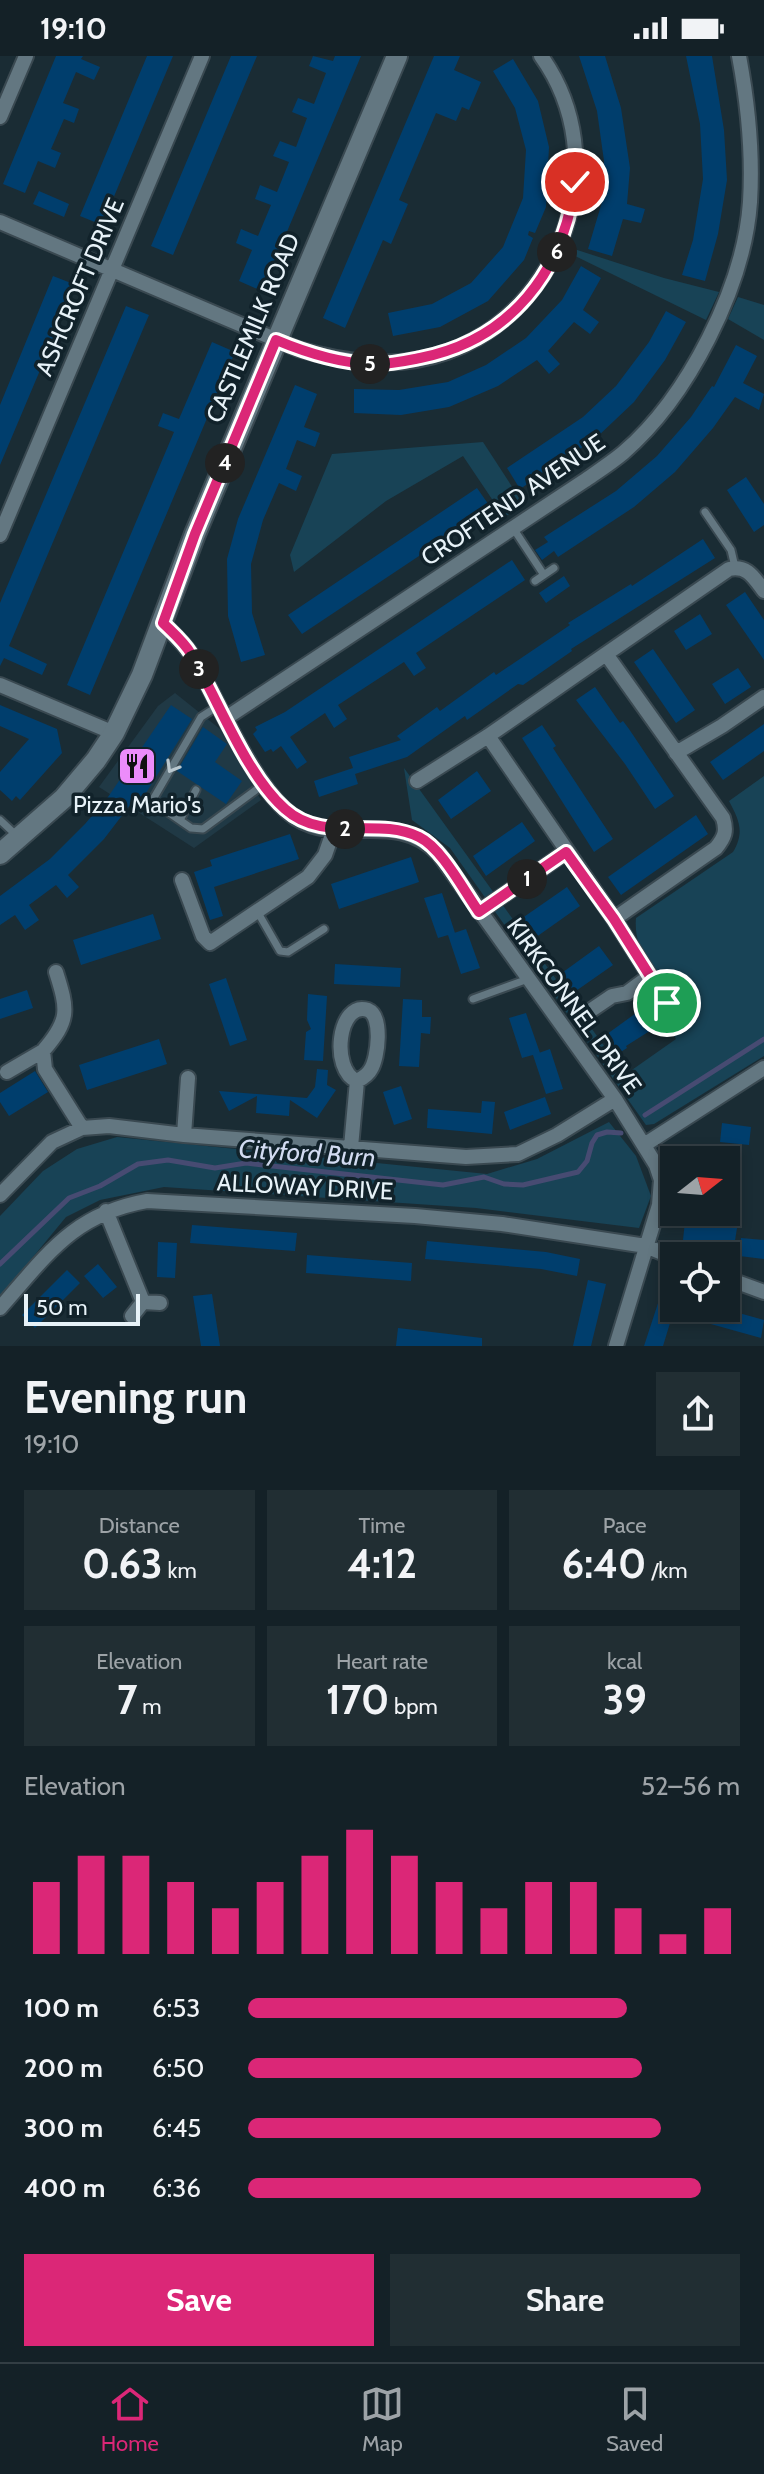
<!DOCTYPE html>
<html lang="en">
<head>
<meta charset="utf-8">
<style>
	:root { --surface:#142127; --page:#212e33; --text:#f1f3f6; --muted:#9da3a7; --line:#333e44; --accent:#db2777 }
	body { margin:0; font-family:Cabin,sans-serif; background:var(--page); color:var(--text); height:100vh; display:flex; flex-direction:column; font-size:30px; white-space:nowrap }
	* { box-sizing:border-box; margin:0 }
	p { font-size:26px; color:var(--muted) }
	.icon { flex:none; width:44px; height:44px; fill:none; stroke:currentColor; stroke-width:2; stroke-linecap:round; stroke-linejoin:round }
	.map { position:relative; height:1290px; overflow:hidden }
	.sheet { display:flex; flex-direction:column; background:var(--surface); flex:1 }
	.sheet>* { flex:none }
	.needle { width:52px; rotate:73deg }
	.fabs { position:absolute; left:660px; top:1090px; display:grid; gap:16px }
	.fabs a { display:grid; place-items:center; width:80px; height:80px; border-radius:0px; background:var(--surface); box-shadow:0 4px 12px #0003,0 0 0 2px var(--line); font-size:40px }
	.scale { position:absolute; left:24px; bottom:20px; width:116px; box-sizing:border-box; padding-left:8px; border:4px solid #e7f2f8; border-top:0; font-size:22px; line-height:28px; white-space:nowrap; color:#e7f2f8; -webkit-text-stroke:6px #11222a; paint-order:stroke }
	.pin { position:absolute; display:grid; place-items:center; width:68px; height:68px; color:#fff; margin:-34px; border:4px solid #fff; border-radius:50%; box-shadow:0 2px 8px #0007 }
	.km { position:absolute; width:40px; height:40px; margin:-20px; border-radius:50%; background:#222; color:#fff; font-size:22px; line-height:40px; text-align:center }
	.round { display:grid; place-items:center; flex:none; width:84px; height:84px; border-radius:0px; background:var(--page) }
	.headline { display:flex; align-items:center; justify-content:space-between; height:136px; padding:0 24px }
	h1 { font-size:44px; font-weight:700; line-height:60px }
	.stats { display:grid; grid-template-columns:repeat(3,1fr); gap:12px; height:136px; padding:8px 24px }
	.stats div { display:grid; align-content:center; border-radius:0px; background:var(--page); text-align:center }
	.stats b { font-size:40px; font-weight:700 }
	.stats small { font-size:22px; font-weight:400 }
	.stats p { font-size:22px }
	.chart { height:224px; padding:16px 24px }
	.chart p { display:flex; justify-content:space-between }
	.chart svg { width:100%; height:144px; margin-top:8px; stroke:var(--accent); stroke-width:6 }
	.action { display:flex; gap:16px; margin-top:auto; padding:16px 24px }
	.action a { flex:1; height:92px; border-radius:0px; background:var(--accent); color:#fff; font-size:32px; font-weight:700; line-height:92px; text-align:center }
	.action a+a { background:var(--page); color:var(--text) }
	ul { padding:0 24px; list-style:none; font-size:26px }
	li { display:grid; grid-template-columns:128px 96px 1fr; align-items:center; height:60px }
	li i { height:20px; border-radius:10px; background:var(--accent) }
	.status { display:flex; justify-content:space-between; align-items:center; height:56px; padding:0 40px; background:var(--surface); direction:ltr }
	.status svg { height:22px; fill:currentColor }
	.dock { display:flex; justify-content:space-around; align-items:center; height:112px; border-top:2px solid var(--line); background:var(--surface); font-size:22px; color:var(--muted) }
	.dock a { display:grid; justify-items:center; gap:4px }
	.dock .current { color:var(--accent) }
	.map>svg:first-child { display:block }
</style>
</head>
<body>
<div class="status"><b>19:10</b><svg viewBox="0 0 49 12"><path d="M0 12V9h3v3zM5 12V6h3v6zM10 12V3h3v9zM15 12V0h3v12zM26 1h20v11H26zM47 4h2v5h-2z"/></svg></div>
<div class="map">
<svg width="764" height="1290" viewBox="0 0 764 1290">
	<rect width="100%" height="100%" fill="#1a2c34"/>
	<!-- built -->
	<path fill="#203945" d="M175,637L220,673L261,744L194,792L99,731L158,650Z"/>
	<!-- green -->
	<path fill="#184356" d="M571,192L664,222L719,236L706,264L569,197Z
		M738,241L764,249V284L728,263Z
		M483,386L524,449L504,461L463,400L386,445L294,516L290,499L332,398Z
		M404,712L620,1012L629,1016L676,983L652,945L656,942L663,953L673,946C656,921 633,894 636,862L733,796C745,776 739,764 729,745L764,720V1000L654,1068L646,1069L450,792L412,764Z
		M609,1066L636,1100L651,1140L639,1172L476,1152L164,1131L100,1144L66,1161L0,1241V1160L43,1115L77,1093L117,1081L487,1118L537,1103Z"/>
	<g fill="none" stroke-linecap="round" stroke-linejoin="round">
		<!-- stream -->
		<path stroke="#474b72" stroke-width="5" d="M645,1059L764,983
			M0,1208L69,1142L100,1130L138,1108L168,1104L215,1112L246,1107L443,1129L484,1121L504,1128L523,1129L578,1116L587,1105L592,1087L597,1079L607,1076L621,1077"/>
	</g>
	<!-- building -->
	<path fill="#003e6d" d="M56,0H83L81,3L100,11L94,24L76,16L63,47L79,53L74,67L64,63L51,93L61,97L55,112L38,105L25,137L3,128Z
		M147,0H173L102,169L80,160Z
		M231,0H257L173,199L151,190Z
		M313,0L333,5L335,0H361L262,235L239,225L252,194L236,187L241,173L258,180L271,149L255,143L260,129L277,136L289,106L273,100L280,85L296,91L307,62L292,56L298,42L314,48L326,17L309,10Z
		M434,0H460L454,14L481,26L469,54L462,51L456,65L436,57L399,144L408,148L391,188L383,184L345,272L323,262Z
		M579,0H605L621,52L630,112L627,148L645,153L641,167L623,163L612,200L588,193L602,146L604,105L597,55Z
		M686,0H712L724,74L727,124L718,178L705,225L682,219L693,184L703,123L700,68Z
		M513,3L538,45L549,91L546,151L535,177L529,175L528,179L533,182L524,204L488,245L440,271L393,280L388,257L432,248L471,227L503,191L523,142L526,94L515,52L493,15Z
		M39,135L69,148L64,161L33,148Z
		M581,210L601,222L583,254L599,266L590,278L574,266L548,295L560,308L549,318L537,304L498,330L449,351L401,359L354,357V333L399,334L448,326L486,309L526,282L562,244Z
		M53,220L76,229L0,409V349Z
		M126,250L149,259L9,590L47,608L42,619L4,602L0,610V547Z
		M666,255L686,266L665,304L634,346L596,382L520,433L507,412L583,361L616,330L649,286Z
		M212,286L235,296L90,639L67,629L174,376L158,370L163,357L179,363Z
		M736,289L757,300L743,327L764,338L759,354L735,341L713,372L675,416L634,451L558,501L554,495L542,504L535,494L548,486L544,481L616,435L657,400L691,361L712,330L714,331Z
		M295,329L317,338L304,371L320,377L315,391L297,384L286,413L302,420L296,435L279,427L263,464L251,508L252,557L265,599L241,606L228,560L227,503L238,463Z
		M746,421L764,448V469L754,476L727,434Z
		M477,432L491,452L302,578L288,559Z
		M703,483L715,502L571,593L572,595L523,629L518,628L467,664L465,660L407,701L355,718L358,728L319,741L314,725L353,712L349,701L401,684L397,680L437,651L440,655L494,616L496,619L570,569L568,567L631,528L632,530Z
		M512,504L525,524L416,597L426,612L414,620L404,606L338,649L347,663L334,672L325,657L290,681L307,706L297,713L281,690L273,696L271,693L265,696L253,678L257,674L255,671L285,656Z
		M564,520L570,530L546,547L539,537Z
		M745,536L764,564V604L726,549Z
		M700,558L712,578L686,594L674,575Z
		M653,593L695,654L676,667L634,606Z
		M738,612L751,631L725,648L712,628Z
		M595,631L620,667L623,665L629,673L674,740L655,753L625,708L576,644Z
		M0,649L57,673L62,697L20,744L16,740L12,745L0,734V716L29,683L0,670Z
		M171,649L192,663L136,753L130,749L104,783L68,819L79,831L67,842L56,829L29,849L39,864L25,874L15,859L0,869V840L50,803L85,768L108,741Z
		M764,668V695L723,724L710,706Z
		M542,669L556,690L553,692L613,783L594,796L522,682Z
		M203,671L227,688L215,706L242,725L226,748L177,715Z
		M477,715L491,735L451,763L438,744Z
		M696,759L708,778L621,839L608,821Z
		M522,766L535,785L486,820L473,800Z
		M290,778L299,803L214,831L223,860L210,864L194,816L212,810L210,804Z
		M411,801L419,826L339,853L331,828Z
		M567,831L580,850L532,884L518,865Z
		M442,837L455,877L438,882L424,842Z
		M153,858L161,883L81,909L73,884Z
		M466,873L480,912L461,918L448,879Z
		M599,890L613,909L573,937L559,919Z
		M335,908L401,912L400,931L334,928Z
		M226,922L247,984L230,990L209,928Z
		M27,934L33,952L0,963V943Z
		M308,938L327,940L323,1005L304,1004L306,976L311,973L307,964Z
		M403,943L422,944V961H431L430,978L421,977L419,1011L399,1010Z
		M643,952L656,971L626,990L627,992L616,999L603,981Z
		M526,957L540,997L522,1002L509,962Z
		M159,983L167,1008L87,1034L79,1009Z
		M550,993L563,1033L546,1038L533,999Z
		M317,1013L328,1014L327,1029L336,1034L317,1062L290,1044L289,1060L256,1057L257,1040L229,1055L219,1035L307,1042L315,1031Z
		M35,1015L48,1036L9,1060L0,1046V1037Z
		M401,1030L412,1063L394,1069L383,1036Z
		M545,1041L551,1058L510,1074L504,1056Z
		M482,1045L495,1046L492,1078L427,1072L428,1053L481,1057Z
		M722,1067L751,1071L749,1089L720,1086Z
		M685,1165L737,1172L734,1191L683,1184Z
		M192,1169L297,1177L295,1195L190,1187Z
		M741,1182L764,1184V1203L739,1200Z
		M427,1185L546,1196L580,1203L577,1220L541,1213L425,1203Z
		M158,1186L177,1187L175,1222L157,1221Z
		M307,1199L412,1207L411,1225L306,1217Z
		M98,1208L117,1231L103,1242L84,1220Z
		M67,1214L80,1227L35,1272L22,1259Z
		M588,1224L606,1228L591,1290H573Z
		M663,1232L674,1236V1252H721L764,1264L761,1282L700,1265L674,1254L663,1290H644Z
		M212,1238L220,1290H201L193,1240Z
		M398,1272L482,1282V1290H396Z"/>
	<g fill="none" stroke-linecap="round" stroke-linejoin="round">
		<!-- lane casing -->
		<g stroke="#3a4951" stroke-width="11">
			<path id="lane" d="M705,456L731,494L735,511
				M513,472L544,519
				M535,525L554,512
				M218,650L201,661L152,745L191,772L203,773L264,728
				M0,764L16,779
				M180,764L196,734
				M257,855L280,895L288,896L324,873
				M473,943L528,923"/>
		</g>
		<!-- street casing -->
		<g stroke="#3a4951" stroke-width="18">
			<path id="street" d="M0,61L26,0
				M0,166L298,293C347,307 397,314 447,296C564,254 615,103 541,0
				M0,479L202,0
				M163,567C172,577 184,587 191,598C217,641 255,737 296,762C342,791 396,753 439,798L615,1043L656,1109L661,1124L659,1149L616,1290
				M606,598L729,513C748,509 754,522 764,535
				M0,629L114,677
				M226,662L584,425C597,416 611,407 623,397C688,341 744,231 750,146C753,97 748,48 739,0
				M676,697L722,670L764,641
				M417,725L488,680L606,598L723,762C727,775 725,781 716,792L614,863L488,680
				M182,824L203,880L210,887L308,821L325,799L334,773
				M479,856L566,796
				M614,863L667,947
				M56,916C68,954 70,964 43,995L45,1013L82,1072
				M584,959L612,940L627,937L650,920
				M7,1016L43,995
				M184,1079L188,1022
				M644,1089L764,1012
				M351,1091L357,1025C330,1014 338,944 368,954C383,960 378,1002 371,1013C368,1019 363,1022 357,1025
				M0,1139L52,1086L82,1072L109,1070L184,1079L466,1101L518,1098L557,1079L615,1043
				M106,1155L143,1246
				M726,1222L764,1236
				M0,1252C47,1199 73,1158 147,1145L415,1160L502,1168L646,1190L674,1202
				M132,1260L143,1246L160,1247"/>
		</g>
		<!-- secondary casing -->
		<g stroke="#3a4951" stroke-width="24">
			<path id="secondary" d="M0,798L64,742L96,704L114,677L142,619L195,478L397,0"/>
		</g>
		<!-- lane -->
		<use href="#lane" stroke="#637781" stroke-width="7"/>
		<!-- street -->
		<use href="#street" stroke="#637781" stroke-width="14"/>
		<!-- secondary -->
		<use href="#secondary" stroke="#637781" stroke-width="20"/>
	</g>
	<!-- one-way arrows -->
	<defs><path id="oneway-chevron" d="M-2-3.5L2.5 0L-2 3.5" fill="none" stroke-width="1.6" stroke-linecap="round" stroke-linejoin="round" transform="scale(2)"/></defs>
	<use stroke="#b9c7ce" href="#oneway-chevron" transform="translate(172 711) rotate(120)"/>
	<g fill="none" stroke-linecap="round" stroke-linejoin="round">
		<!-- route casing -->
		<g stroke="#fff" stroke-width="16">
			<path id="route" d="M575,126C564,215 511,284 420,302C405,305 387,309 371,308C338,307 307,297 276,284L195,478L163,567C172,576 184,586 191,598C218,643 246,719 285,753C324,788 376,760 419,781C442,792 464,835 479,856L566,796L614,863L667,947"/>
		</g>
		<!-- route -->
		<use href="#route" stroke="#db2777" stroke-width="10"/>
	</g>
	<!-- icons -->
	<defs>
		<g id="restaurant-square" transform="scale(2)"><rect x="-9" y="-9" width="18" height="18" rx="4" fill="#ec8cfa" stroke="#11222a"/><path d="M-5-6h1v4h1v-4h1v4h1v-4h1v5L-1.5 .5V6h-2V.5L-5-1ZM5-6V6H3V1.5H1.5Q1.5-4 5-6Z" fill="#111"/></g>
	</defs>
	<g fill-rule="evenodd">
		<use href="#restaurant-square" x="137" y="710"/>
	</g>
	<g text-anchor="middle" stroke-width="7" stroke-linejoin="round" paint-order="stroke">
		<!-- street labels -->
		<g font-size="24" fill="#e7f2f8" stroke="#11222a">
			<text transform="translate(80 231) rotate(-67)" y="8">ASHCROFT DRIVE</text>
			<text transform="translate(253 272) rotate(-67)" y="8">CASTLEMILK ROAD</text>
			<text transform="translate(513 444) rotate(-34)" y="8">CROFTEND AVENUE</text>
			<text transform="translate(574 950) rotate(54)" y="8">KIRKCONNEL DRIVE</text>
			<text transform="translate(305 1131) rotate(3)" y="8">ALLOWAY DRIVE</text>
		</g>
		<!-- poi labels -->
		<g font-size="24" fill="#e7f2f8" stroke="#11222a">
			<text x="137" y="757">Pizza Mario's</text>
		</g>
		<!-- water labels -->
		<g font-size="26" font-style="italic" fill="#d2dbf1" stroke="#11222a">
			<text transform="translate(307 1097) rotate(4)" y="9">Cityford Burn</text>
		</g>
	</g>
</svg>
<div class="fabs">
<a><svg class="needle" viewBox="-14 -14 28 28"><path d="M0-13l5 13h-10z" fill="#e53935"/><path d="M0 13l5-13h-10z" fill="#9da3a7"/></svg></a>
<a><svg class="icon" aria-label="locate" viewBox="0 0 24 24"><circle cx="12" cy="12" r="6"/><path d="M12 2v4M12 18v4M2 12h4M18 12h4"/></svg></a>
</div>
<div class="scale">50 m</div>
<div class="pin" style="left:667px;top:947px;background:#1e9e55"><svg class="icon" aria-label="arrive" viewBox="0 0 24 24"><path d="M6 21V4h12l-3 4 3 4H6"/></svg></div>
<div class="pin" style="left:575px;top:126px;background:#d93025"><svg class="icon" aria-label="check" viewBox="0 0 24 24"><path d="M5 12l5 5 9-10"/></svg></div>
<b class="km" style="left:527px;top:823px">1</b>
<b class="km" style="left:345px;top:773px">2</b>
<b class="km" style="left:199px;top:613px">3</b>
<b class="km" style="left:225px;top:407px">4</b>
<b class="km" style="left:370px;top:308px">5</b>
<b class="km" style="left:557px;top:196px">6</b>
</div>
<section class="sheet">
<div class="headline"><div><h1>Evening run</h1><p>19:10</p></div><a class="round"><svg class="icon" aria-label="share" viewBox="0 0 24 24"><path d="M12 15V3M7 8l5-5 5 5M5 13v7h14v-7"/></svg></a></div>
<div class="stats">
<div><p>Distance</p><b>0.63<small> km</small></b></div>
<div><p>Time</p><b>4:12</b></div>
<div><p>Pace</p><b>6:40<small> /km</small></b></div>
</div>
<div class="stats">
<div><p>Elevation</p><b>7<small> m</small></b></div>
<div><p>Heart rate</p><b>170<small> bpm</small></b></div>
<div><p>kcal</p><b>39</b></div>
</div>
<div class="chart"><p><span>Elevation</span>52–56 m</p>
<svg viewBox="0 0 160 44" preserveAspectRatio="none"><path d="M5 44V22M15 44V14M25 44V14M35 44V22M45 44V30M55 44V22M65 44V14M75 44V6M85 44V14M95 44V22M105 44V30M115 44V22M125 44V22M135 44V30M145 44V38M155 44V30"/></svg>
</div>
<ul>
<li><b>100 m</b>6:53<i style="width:77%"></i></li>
<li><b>200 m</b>6:50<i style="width:80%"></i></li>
<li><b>300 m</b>6:45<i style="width:84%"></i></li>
<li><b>400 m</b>6:36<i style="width:92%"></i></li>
</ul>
<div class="action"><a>Save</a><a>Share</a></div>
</section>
<nav class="dock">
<a class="current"><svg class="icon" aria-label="home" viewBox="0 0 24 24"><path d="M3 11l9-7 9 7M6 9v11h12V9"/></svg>Home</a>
<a><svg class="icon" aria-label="map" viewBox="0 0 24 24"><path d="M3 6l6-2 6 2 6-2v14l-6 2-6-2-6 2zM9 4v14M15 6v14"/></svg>Map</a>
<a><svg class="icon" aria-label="saved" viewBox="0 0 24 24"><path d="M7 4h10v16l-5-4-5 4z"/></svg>Saved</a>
</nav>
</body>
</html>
